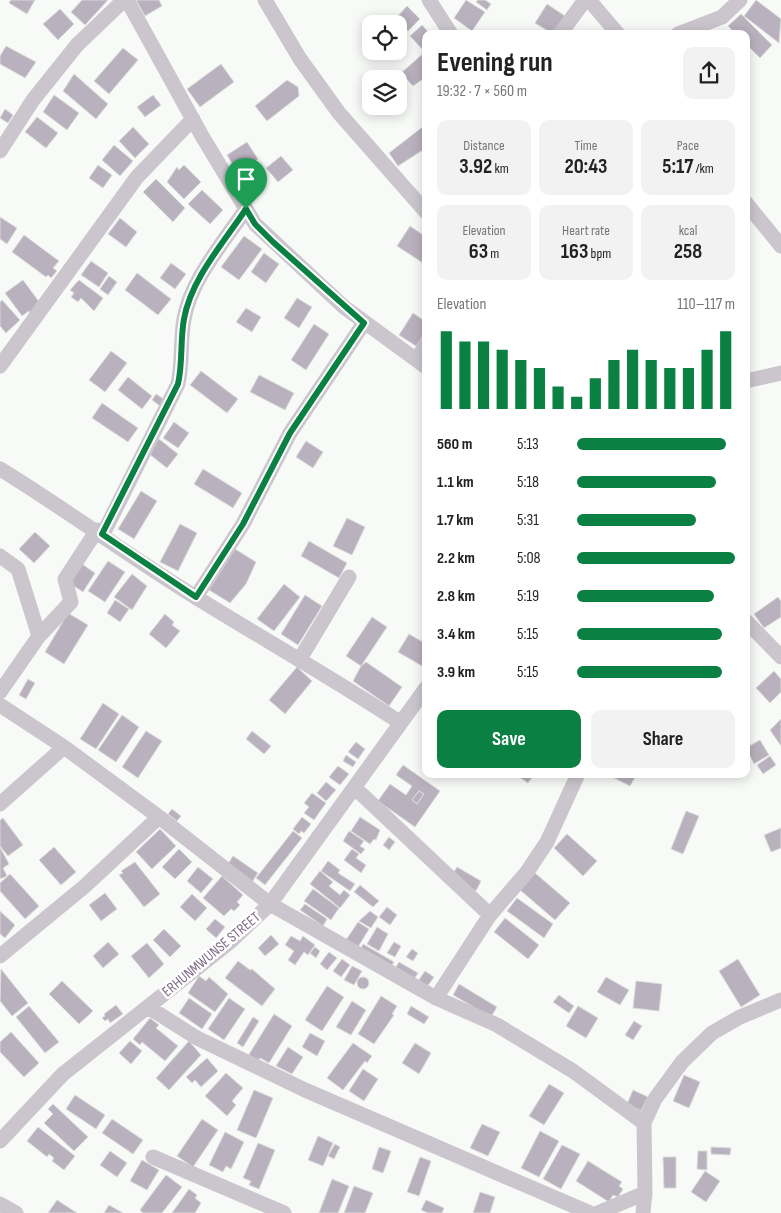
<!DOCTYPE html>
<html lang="en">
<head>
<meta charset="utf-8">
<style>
	:root { --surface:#fff; --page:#f2f2f2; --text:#222; --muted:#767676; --accent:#0b8043 }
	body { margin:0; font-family:"Sofia Sans Condensed",sans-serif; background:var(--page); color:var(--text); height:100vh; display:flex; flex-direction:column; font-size:19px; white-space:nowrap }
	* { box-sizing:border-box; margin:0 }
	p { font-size:16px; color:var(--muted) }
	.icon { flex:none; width:28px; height:28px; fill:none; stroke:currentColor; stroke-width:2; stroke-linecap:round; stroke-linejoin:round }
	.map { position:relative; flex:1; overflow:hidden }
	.sheet { position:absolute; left:422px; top:30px; width:328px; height:748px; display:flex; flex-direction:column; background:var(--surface); border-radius:10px; box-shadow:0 2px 12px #0003 }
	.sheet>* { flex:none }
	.tools { position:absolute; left:362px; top:15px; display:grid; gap:10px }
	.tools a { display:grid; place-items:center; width:45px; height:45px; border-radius:10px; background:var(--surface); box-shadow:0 2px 12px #0003; font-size:25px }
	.pin { position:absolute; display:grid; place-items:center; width:42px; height:42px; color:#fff; margin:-51px -21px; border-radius:50% 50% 50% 0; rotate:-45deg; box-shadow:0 0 5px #0007 }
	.pin .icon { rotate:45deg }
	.round { display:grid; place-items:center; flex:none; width:52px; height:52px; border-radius:10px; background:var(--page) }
	.overview { display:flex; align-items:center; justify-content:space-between; height:85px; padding:0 15px }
	h1 { font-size:28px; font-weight:700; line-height:38px }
	.figures { display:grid; grid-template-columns:repeat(3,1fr); gap:8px; height:85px; padding:5px 15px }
	.figures div { display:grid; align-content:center; border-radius:10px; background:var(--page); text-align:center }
	.figures b { font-size:21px; font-weight:700 }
	.figures small { font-size:14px; font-weight:400 }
	.figures p { font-size:14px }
	.chart { height:140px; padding:10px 15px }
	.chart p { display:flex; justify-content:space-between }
	.chart svg { width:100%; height:90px; margin-top:5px; stroke:var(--accent); stroke-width:6 }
	.action { display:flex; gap:10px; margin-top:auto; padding:10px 15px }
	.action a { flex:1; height:58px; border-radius:10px; background:var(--accent); color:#fff; font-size:20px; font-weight:700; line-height:58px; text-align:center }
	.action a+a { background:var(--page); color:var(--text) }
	ul { padding:0 15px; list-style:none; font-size:16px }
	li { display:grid; grid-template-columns:80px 60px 1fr; align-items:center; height:38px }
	li i { height:12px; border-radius:6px; background:var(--accent) }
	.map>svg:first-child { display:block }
</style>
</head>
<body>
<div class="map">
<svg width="781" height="1213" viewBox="0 0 781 1213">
	<rect width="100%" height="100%" fill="#f8faf8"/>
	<!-- building -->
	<path fill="#b9b1bd" stroke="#dadcda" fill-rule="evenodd" d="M11,0H35L27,14L9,3Z
		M82,0H108L85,25L71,12Z
		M136,0H159L162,6L145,16Z
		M466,0L485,12L472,31L454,18Z
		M478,0H485L491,4L487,10L476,2Z
		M756,0L781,19L779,43L744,16Z
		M547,4L565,16L553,34L535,23Z
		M407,6L420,19L408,31L396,18Z
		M60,9L74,24L58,40L43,24Z
		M741,14L772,45L760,58L746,44V34H736L728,26Z
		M422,25L430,34H426V47L423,50L410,36Z
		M6,46L36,62L25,78L0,64V56Z
		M123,48L138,60L109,94L94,81Z
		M426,51V77L413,86L401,73Z
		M221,64L234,82L200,107L187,89Z
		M74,74L108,104L96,119L63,91Z
		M287,80L298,87L299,96L267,121L255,106Z
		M54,95L79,113L67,130L43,112Z
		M153,95L161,105L145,117L137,107Z
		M5,109L13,115L8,123L0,118Z
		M37,117L58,133L46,148L25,132Z
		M425,125L426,148L398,166L389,153Z
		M133,127L149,144L135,158L119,141Z
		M247,142L258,159L238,173L227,155Z
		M114,145L133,161L120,176L102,160Z
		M281,156L293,170L278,182L266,168Z
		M98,165L112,175L103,188L89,178Z
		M184,165L201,182L184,199L167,182L177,167L179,170Z
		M156,179L185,208L173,222L143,192Z
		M202,190L223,210L210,224L188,204Z
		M0,217L17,228L7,244L0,239Z
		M120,218L137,232L126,247L108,234Z
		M410,226L426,237V265L397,246Z
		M24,235L59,261L53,268L57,271L51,278L48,275L46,277L12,252Z
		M244,236L262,249L239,280L221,267Z
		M264,253L279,264L266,283L251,272Z
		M91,261L108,273L99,287L81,275Z
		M171,263L186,274L175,289L160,278Z
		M137,273L171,299L158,315L125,290Z
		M109,276L117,282L108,295L100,289Z
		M23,280L40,303L31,315L29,311L22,316L5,293Z
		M79,280L103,298L94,311L81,298L78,302L71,297L74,293L70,290Z
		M297,298L312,307L299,328L284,318Z
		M2,300L20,320L6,333L0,326V302Z
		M246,308L261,317L252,332L236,322Z
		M413,313L426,322V331L416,346L399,335Z
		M314,324L329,334L306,370L291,360Z
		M111,351L127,363L105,392L89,380Z
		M201,371L238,399L227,413L190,385Z
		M259,375L294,393L285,410L250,392Z
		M128,377L152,396L142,409L118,390Z
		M156,394L165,400L160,406L152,400Z
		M102,403L138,428L128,442L92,418Z
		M174,422L189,433L178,448L163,438Z
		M159,439L178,454L167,468L148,453Z
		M306,441L323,452L313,468L296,457Z
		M203,469L242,493L233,508L194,484Z
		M141,491L157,501L134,539L118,529Z
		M347,518L365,527L352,555L333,546Z
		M180,524L197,533L178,571L160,562Z
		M35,532L50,546L34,563L19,549Z
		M309,541L347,563L339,578L301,556Z
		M235,549L256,562L246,584L230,603L209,590Z
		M108,561L125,572L105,602L88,591Z
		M79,562L95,573L83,592L66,581Z
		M132,574L147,586L132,610L114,597Z
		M284,584L300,597L274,631L257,619Z
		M305,595L322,606L298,645L281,634Z
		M778,597L781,601V617L764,628L754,614Z
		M115,600L129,609L120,622L107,613Z
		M68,613L88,625L64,664L45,652Z
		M165,614L174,622L172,625L180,631L166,648L149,634Z
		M372,617L387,627L361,666L346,656Z
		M409,634L426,644V659L422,666L398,652Z
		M366,662L402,687L389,706L353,681L361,666Z
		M297,667L312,681L285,714L269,700Z
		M774,671L781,679V692L770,703L756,688Z
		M28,679L35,683L26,699L19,695Z
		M103,703L119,714L96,749L80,739Z
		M122,715L139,727L116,762L98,750Z
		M781,719V746L770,730Z
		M146,731L162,741L138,778L122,767Z
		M252,731L271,746L264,754L246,739Z
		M760,740L769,755L754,764L746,748Z
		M356,742L365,749L358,759L348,752Z
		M346,755L356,762L353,767L343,761Z
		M770,756L776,765L763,774L757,765Z
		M403,765L440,791L415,827L378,801L390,784L406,795L412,786L396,775ZM419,791L424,794L417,804L412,800Z
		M338,766L349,774L340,785L329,777Z
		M515,774H535L528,783Z
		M606,774H637L630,786Z
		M326,782L336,790L326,801L317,793Z
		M419,791L424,794L417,804L412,800Z
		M312,793L326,803L314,820L304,813L309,807L304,803Z
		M172,809L181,816L177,821L168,814Z
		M686,811L699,816L683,854L671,849Z
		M302,817L311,824L304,833L301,831L299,834L293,829Z
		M360,817L380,830L376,840L374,839L370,844L351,831Z
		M3,818L23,845L8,856L0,846V820Z
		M781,828V848L771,852L764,835Z
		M160,829L176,846L152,869L136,852Z
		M293,831L302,838L265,885L256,878Z
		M349,831L364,841L360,846L365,849L361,854L343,841Z
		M567,834L597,861L583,876L554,848Z
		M389,837L395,842L389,850L383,845Z
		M0,847L9,864L3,868L7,876L0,879Z
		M54,847L76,872L61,885L39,860Z
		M179,849L192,862L175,879L162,867Z
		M352,849L359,854L356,858L366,865L361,873L344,860Z
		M233,856L258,873L252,882L228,864Z
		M328,861L340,870L338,873L355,884L350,891L321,871Z
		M135,862L160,894L144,907L119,875L123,873L121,871Z
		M198,867L213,879L201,893L187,881Z
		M457,867L481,881L476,891L451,877Z
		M320,871L333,882L329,886L340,895L344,890L350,895L340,908L310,884Z
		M535,873L570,903L555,920L520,890Z
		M10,874L39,906L25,919L0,891V883Z
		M222,876L243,895L237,902L240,905L234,911L231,909L224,916L203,898Z
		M360,885L379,901L373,907L354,892Z
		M313,889L339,908L331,920L304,901Z
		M105,893L117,909L101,921L89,905Z
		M192,894L207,908L195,921L180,907Z
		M517,898L553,924L544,938L507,911Z
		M305,904L327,919L323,926L300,910Z
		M387,907L397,915L390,925L379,917Z
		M0,911L15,925L5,938L0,934Z
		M370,911L378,917L371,928L359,921Z
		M505,918L539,945L528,959L494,932Z
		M215,919L225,927L216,938L206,929Z
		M358,922L369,929L358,947L346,940Z
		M377,927L388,934L379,951L367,944Z
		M164,929L181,946L170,957L153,940Z
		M271,935L279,944L265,956L258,948Z
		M291,936L300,941L303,936L315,945L308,955L304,952L295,965L288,960L294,951L285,945Z
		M108,942L119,954L103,968L93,956Z
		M394,942L401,946L395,957L387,953Z
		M147,943L164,964L149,978L131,956Z
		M363,944L394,962L390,968L360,950Z
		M315,947L320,951L316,958L310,953Z
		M412,949L418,953L413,961L406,957Z
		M329,952L337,958L327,970L320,964Z
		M342,959L350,965L341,977L333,971Z
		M738,959L760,995L741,1007L719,971Z
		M238,961L250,970L252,969L275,989L262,1006L225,978Z
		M399,962L418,973L413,981L394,970Z
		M352,966L362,971L354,985L344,980Z
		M1,969L28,1003L12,1016L0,1001Z
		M425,971L434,977L427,987L418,981Z
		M199,976L206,981L209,977L228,994L215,1012L188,993Z
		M606,977L629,990L620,1005L597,992Z
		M357 983a6 6 0 1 1 12 0a6 6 0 1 1-12 0Z
		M62,981L93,1011L79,1024L49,994Z
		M636,981L662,984L659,1011L633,1008Z
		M459,984L497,1007L491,1017L453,995Z
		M327,986L344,997L322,1031L305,1020Z
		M559,995L574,1006L569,1013L553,1002Z
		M381,996L397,1006L392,1014L394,1015L374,1044L358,1034Z
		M189,998L212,1014L202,1029L179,1013Z
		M229,998L245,1009L224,1040L208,1029Z
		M352,1001L366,1010L351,1035L336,1027Z
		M116,1005L123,1014L110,1023L108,1019L105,1021L102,1018L105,1016L104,1014Z
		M29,1006L59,1042L45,1053L16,1017Z
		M411,1006L429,1017L424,1024L407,1014Z
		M578,1006L598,1018L586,1038L566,1026Z
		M274,1014L292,1026L269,1063L260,1058L258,1062L248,1056Z
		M253,1017L259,1021L243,1047L237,1043Z
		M150,1018L159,1025L156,1028L178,1046L165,1061L142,1042L140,1045L133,1039Z
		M634,1021L642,1026L633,1040L625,1035Z
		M11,1032L39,1063L24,1077L0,1052V1042Z
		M310,1033L325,1041L317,1056L302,1047Z
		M130,1041L142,1051L131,1064L119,1053Z
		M189,1041L201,1055L169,1090L156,1078Z
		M353,1043L372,1056L367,1063L365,1061L343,1090L327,1078Z
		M415,1043L431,1053L419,1074L402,1063Z
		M288,1047L303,1057L292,1074L276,1066Z
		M207,1058L218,1071L201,1087L195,1080L192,1083L186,1077Z
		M363,1069L378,1079L364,1101L349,1091Z
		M226,1073L243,1088L232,1101L236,1105L227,1116L205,1096Z
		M684,1075L700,1082L689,1108L673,1101Z
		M549,1084L564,1093L544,1125L529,1116Z
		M254,1090L273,1098L256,1138L237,1130Z
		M633,1090L648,1097L641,1111L627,1104Z
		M75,1095L105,1115L96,1129L66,1109Z
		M53,1104L88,1137L74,1151L44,1123L53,1114L48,1109Z
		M112,1119L143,1140L133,1154L102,1133Z
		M202,1119L218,1130L193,1167L177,1156Z
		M482,1124L500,1132L488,1156L470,1148Z
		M38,1127L75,1156L64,1170L52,1161L54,1158L49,1154L47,1157L27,1141Z
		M540,1131L559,1141L539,1177L521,1168Z
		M225,1132L244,1142L231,1169L226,1166L223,1172L209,1165Z
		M318,1136L333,1143L323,1166L308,1160Z
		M258,1143L275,1150L259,1189L249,1185L251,1181L243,1178Z
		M335,1144L340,1147L334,1159L328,1156Z
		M562,1145L580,1154L561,1189L543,1179Z
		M379,1147L391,1151L383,1173L372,1169Z
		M711,1147L731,1148L730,1155L711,1154Z
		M110,1151L127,1163L117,1177L100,1165Z
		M698,1151H707V1170L697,1169Z
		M420,1157L431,1161L419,1196L407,1192Z
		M663,1157H676V1188H664Z
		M142,1160L159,1170L147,1190L130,1181Z
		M588,1161L622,1182L619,1186L623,1189L618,1197L613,1195L609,1202L576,1181Z
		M705,1171L720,1181L706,1202L691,1192Z
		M166,1175L182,1187L162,1213H143L140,1210Z
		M332,1179L349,1186L338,1213H319Z
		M354,1186L373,1193L365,1213H344Z
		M189,1189L197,1195L195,1198L201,1203L195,1213H172Z
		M480,1192L495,1197L490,1213H473Z
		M57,1200L77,1213H48Z
		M426,1200L444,1208L442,1213H428L421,1210Z
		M109,1205L123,1213H104Z"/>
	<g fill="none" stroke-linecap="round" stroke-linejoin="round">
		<!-- minor -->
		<path stroke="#cbc6cd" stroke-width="15" d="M127,0L202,136L255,224L344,307L426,367
			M265,0L300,59L339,113L426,212
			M429,0L451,34
			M589,0L618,34
			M560,34L585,0
			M678,34L722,17L740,0
			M0,151L33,100L77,45L124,0
			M746,203L781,246
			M417,359L426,344
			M0,366L137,177L193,119
			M746,381L781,373
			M0,469C67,510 130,557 197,598C265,640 334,679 401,723
			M103,534L178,384C183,362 180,340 184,319C191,279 224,242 246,209
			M0,556L18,569L39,636L0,692
			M196,597L243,524L290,433L364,323
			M746,621L781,657
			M39,636L71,602L65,579L97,530
			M300,659L349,577
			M0,705L64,747L159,817L270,904L436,998L497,1025L573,1071L644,1123
			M355,788L490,915
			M0,804L64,747
			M0,956L85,886L159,817
			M436,998L490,915L527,872L547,842L578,774
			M148,1007L197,1038L305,1090L590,1213
			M0,1141L63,1074L231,941L270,904L426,688
			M153,1157L284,1213
			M0,1204L16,1213
			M598,1213L645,1193
			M643,1213L645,1193L644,1123L655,1099L682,1062L712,1033L740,1017L781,1000"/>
	</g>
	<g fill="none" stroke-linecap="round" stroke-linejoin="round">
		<!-- route casing -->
		<g stroke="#fff" stroke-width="10">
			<path id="route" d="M246,209L255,224L273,242L364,323L290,433L243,524L196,597L102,534L178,384C183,362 180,340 184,319C191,279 224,242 246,209Z"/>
		</g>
		<!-- route -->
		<use href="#route" stroke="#0b8043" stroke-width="6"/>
	</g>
	<g text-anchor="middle" stroke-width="5" stroke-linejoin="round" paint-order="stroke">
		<!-- street labels -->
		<g font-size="15" fill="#7f6a88" stroke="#fff">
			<text transform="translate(211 954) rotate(-40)" y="5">ERHUNMWUNSE STREET</text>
		</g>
	</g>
</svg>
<div class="tools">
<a><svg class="icon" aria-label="locate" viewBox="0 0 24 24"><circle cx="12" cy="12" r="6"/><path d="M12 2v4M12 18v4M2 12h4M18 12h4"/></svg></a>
<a><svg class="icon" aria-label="layers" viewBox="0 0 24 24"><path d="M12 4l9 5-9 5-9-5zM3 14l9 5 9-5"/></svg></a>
</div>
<div class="pin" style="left:246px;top:209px;background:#1e9e55"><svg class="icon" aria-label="arrive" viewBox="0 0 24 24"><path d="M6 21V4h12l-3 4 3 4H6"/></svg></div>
<section class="sheet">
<div class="overview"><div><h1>Evening run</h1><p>19:32 · 7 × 560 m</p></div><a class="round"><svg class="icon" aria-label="share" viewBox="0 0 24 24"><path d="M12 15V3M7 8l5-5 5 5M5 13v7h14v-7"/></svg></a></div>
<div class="figures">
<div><p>Distance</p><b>3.92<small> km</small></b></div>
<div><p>Time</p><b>20:43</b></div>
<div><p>Pace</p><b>5:17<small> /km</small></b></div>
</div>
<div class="figures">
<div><p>Elevation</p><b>63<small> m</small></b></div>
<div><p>Heart rate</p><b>163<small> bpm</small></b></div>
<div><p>kcal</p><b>258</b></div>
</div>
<div class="chart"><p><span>Elevation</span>110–117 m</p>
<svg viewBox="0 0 160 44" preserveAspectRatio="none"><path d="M5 44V6M15 44V11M25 44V11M35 44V15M45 44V20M55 44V24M65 44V33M75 44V38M85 44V29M95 44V20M105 44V15M115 44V20M125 44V24M135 44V24M145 44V15M155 44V6"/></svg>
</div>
<ul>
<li><b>560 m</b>5:13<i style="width:94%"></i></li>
<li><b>1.1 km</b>5:18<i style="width:88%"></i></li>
<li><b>1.7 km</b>5:31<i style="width:75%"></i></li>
<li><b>2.2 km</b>5:08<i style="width:100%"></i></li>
<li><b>2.8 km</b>5:19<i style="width:87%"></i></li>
<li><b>3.4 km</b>5:15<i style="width:92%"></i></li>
<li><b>3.9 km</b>5:15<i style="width:92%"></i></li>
</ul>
<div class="action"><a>Save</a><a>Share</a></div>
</section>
</div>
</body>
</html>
